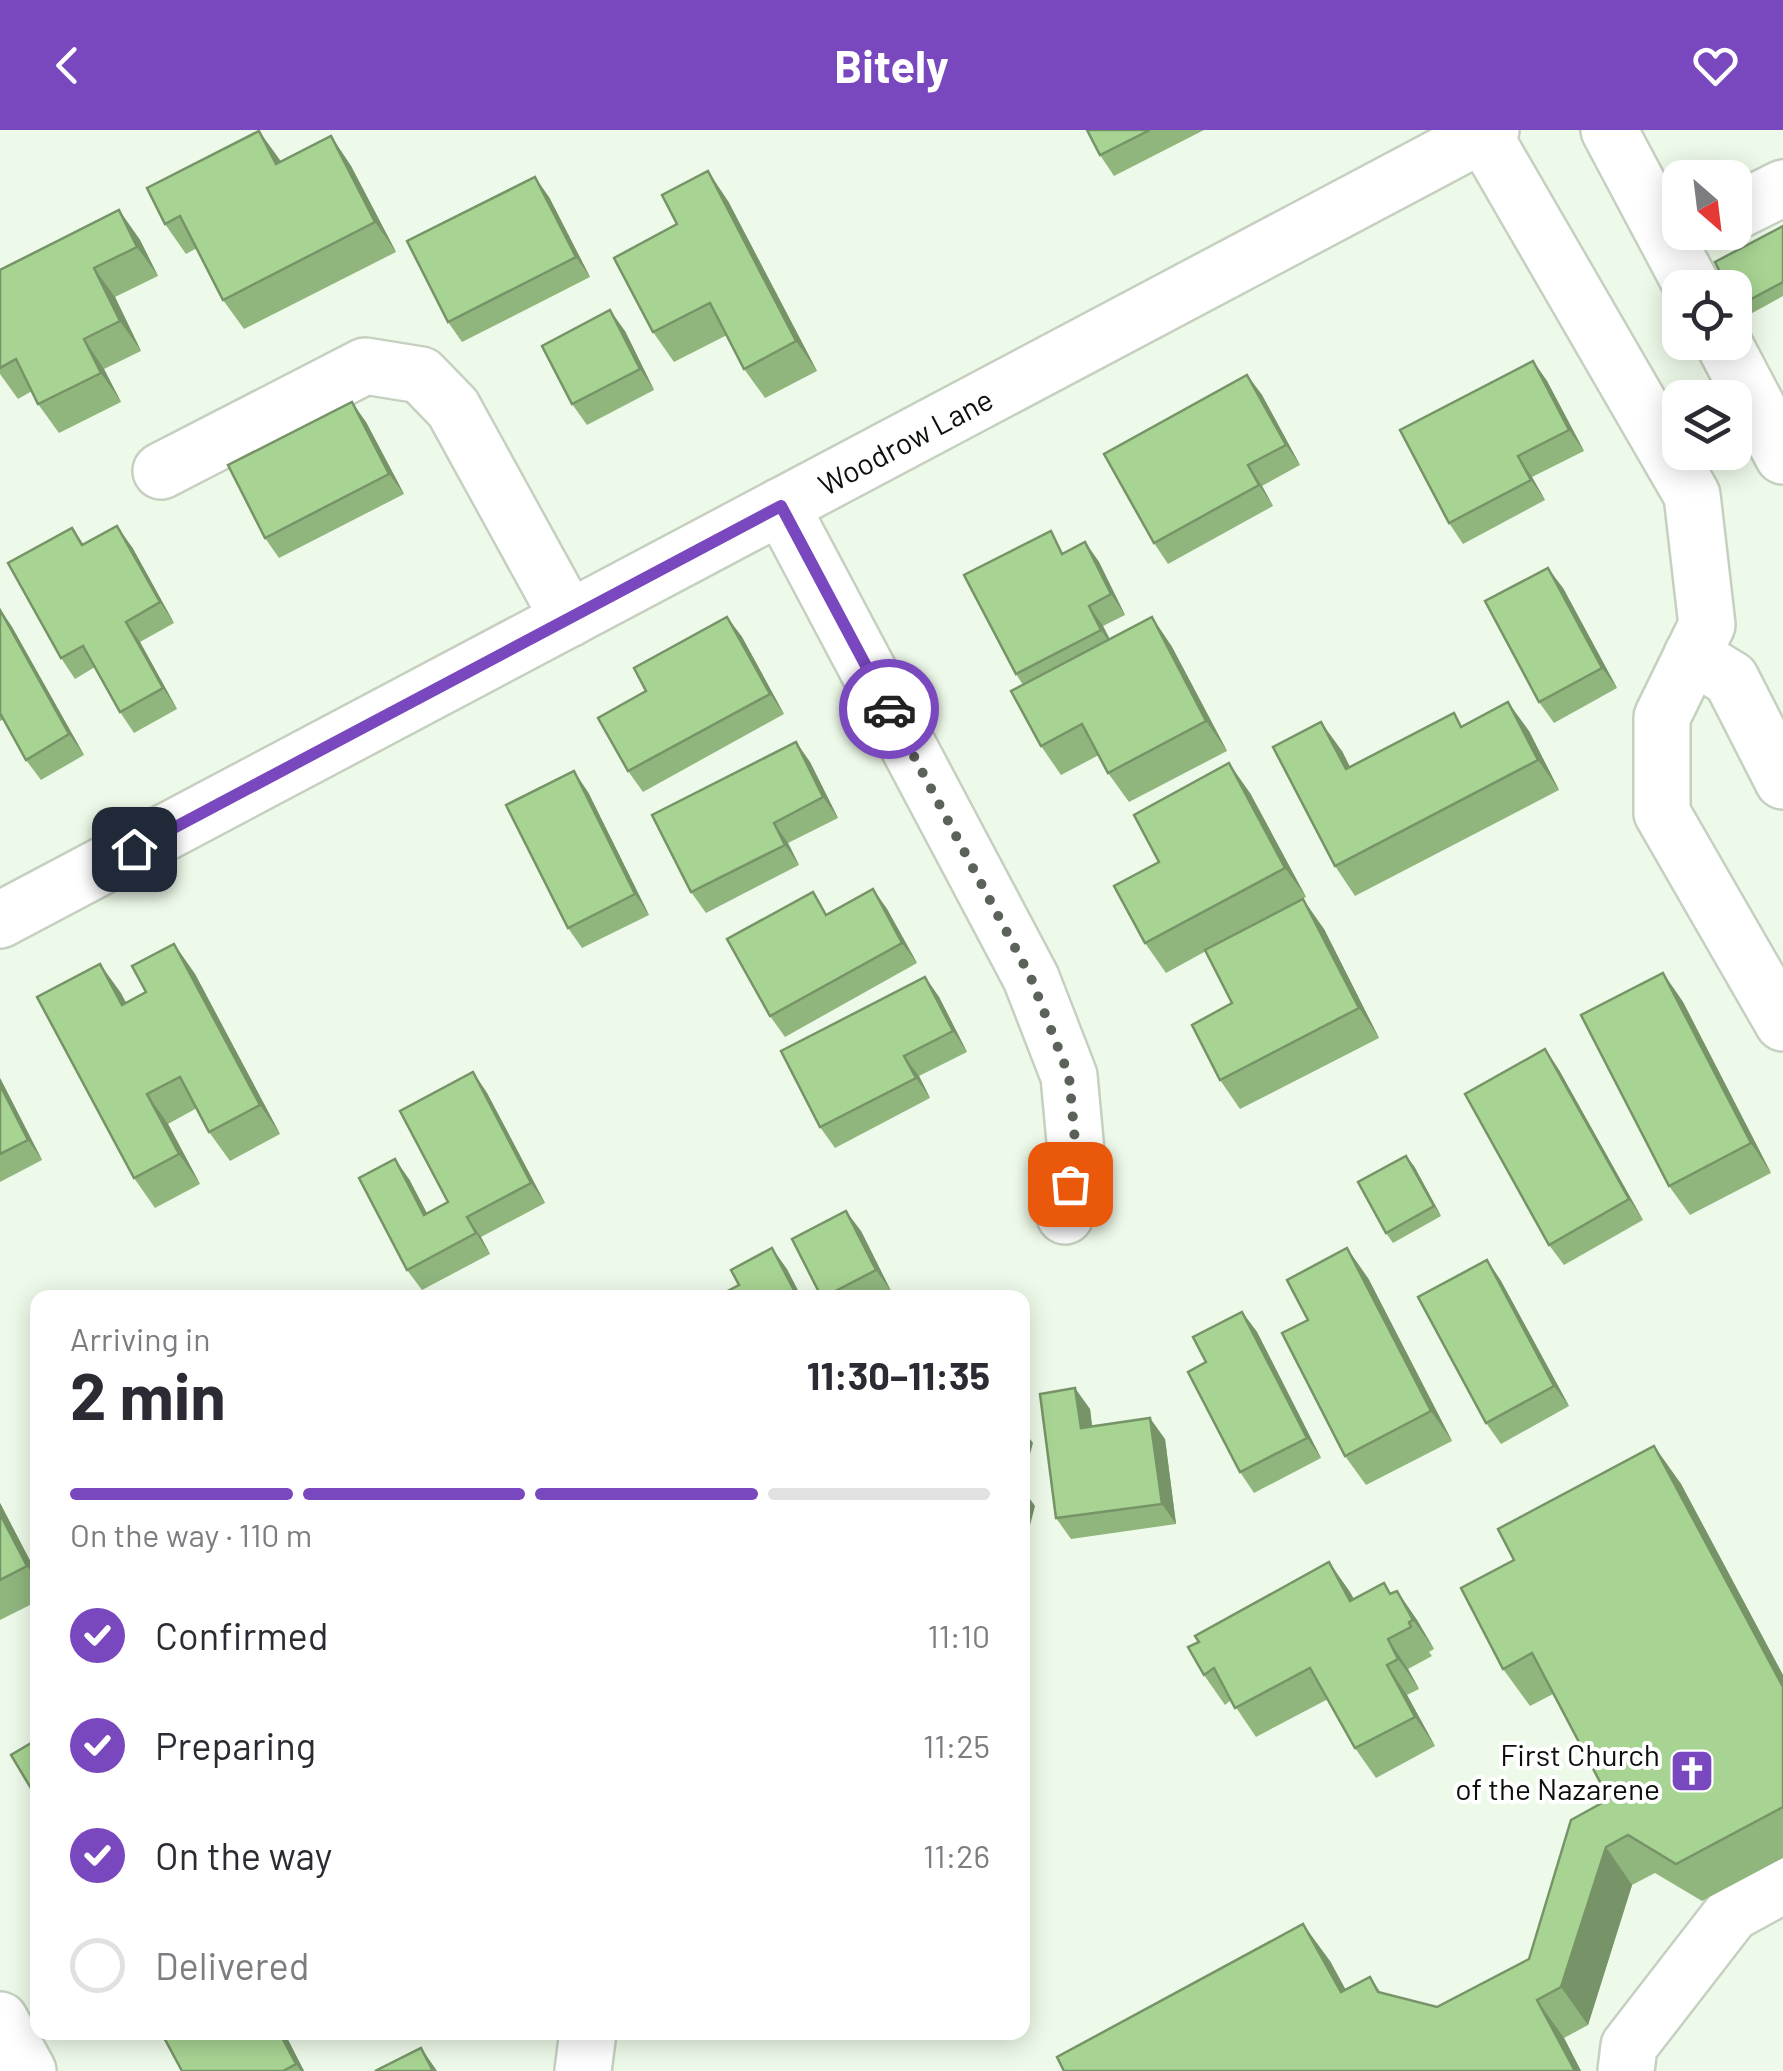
<!DOCTYPE html>
<meta charset="utf-8">
<style>
:root{--surface:#fff;--page:#f7f7f7;--text:#2b2b33;--muted:#7c7c81;--line:#e1e1e2;--accent:#7947be}
body{margin:0;font-family:Barlow,sans-serif;background:var(--page);color:var(--text);height:100vh;display:flex;flex-direction:column;font-size:38px;white-space:nowrap}
*{box-sizing:border-box;margin:0}
p{font-size:32px;color:var(--muted)}
.icon{flex:none;width:55px;height:55px;fill:none;stroke:currentColor;stroke-width:2;stroke-linecap:round;stroke-linejoin:round}
.map{position:relative;flex:1;overflow:hidden}
.panel{position:absolute;left:30px;top:1160px;width:1000px;height:750px;display:flex;flex-direction:column;background:var(--surface);border-radius:20px;box-shadow:0 5px 25px #0003}
.panel>*{flex:none}
.needle{width:65px;rotate:152deg}
.tools{position:absolute;left:1662px;top:30px;display:grid;gap:20px}
.tools a{display:grid;place-items:center;width:90px;height:90px;border-radius:20px;background:var(--surface);box-shadow:0 5px 25px #0003;font-size:50px}
.pin{position:absolute;display:grid;place-items:center;width:85px;height:85px;color:#fff;margin:-42px;border-radius:20px;box-shadow:0 5px 15px #0006}
.courier{position:absolute;display:grid;place-items:center;width:100px;height:100px;margin:-50px;border:8px solid #7947be;border-radius:50%;background:#fff;color:#222;box-shadow:0 2px 12px #0007}
.summary em{font-style:normal;font-weight:700}
.summary div{display:flex;flex-direction:column-reverse}
.summary{display:flex;align-items:center;justify-content:space-between;height:170px;padding:0 40px}
h1{font-size:65px;font-weight:700;line-height:75px}
.bar{display:grid;grid-template-columns:repeat(4,1fr);gap:15px 10px;align-content:center;height:120px;padding:0 40px}
.bar i{height:12px;border-radius:8px;background:var(--line)}
.bar .current{background:var(--accent)}
.bar p{grid-column:span 4}
ol{padding:0 40px;list-style:none}
li{display:flex;align-items:center;gap:30px;height:110px}
li p{margin-inline-start:auto}
li .icon{padding:10px;border-radius:50%;background:var(--accent);color:#fff;stroke-width:4}
li:last-child{color:var(--muted)}
li i{width:55px;height:55px;border:5px solid var(--line);border-radius:50%}
header{display:flex;justify-content:space-between;align-items:center;height:130px;padding:0 40px;background:var(--accent);color:#fff;font-size:45px;font-weight:700}
.map>svg:first-child{display:block}
.lines{fill:none;stroke-linecap:round;stroke-linejoin:round}
.minor-casing{stroke:#c5d0c0;stroke-width:60}
.minor{stroke:#fff;stroke-width:55}
.wall{fill:#90b67e}
.shaded-wall{fill:#769467}
.building{fill:#a8d493;stroke:#769467;stroke-width:2.5}
.done{stroke:#5b6259;stroke-width:10;stroke-dasharray:0 18}
.route{stroke:#7947be;stroke-width:12}
.labels{text-anchor:middle;dominant-baseline:central;stroke-width:8;stroke-linejoin:round;paint-order:stroke}
.street-label{font-size:30px;fill:#0c100b;stroke:#fff}
.poi-label{font-size:30px;fill:#0c100b;stroke:#fff;text-anchor:end}
</style>
<header><svg class="icon" aria-label="back" viewBox="0 0 24 24"><path d="M15 5l-7 7 7 7"/></svg>Bitely<svg class="icon" aria-label="heart" viewBox="0 0 24 24"><path d="M12 20l-8-8c-3-5 5-10 8-4 3-6 11-1 8 4z"/></svg></header>
<div class="map">
<svg width="1783" height="1941" viewBox="0 0 1783 1941">
<rect width="100%" height="100%" fill="#eefae9"/>
<g class="lines">
<defs>
<g id="minor">
<path d="M 1609,0 L 1693,158"/>
<path d="M 1483,4 L 1692,365 L 1707,495 L 1662,587 L 1662,683 L 1783,893"/>
<path d="M 1735,82 L 1783,58"/>
<path d="M 1723,212 L 1783,326"/>
<path d="M 161,341 L 365,236 L 421,245 L 453,278 L 569,489"/>
<path d="M 781,376 L 1031,848 L 1069,946 L 1076,1022 L 1065,1086"/>
<path d="M 1692,525 L 1731,549 L 1783,651"/>
<path d="M 0,790 L 1491,0"/>
<path d="M 0,1890 L 28,1941"/>
<path d="M 583,1941 L 588,1902"/>
<path d="M 1626,1941 L 1629,1916 L 1732,1783 L 1783,1755"/>
</g>
</defs>
<use href="#minor" class="minor-casing"/>
<use href="#minor" class="minor"/>
</g>
<g class="wall">
<path d="M 1087,0 L 1204,0 L 1114,46 L 1100,25 Z"/>
<path d="M 331,6 L 351,36 L 396,122 L 244,199 L 223,170 L 197,118 L 186,124 L 165,94 Z"/>
<path d="M 549,67 L 590,147 L 462,212 L 448,192 Z"/>
<path d="M 728,71 L 817,241 L 765,268 L 744,239 L 727,205 L 674,232 L 653,202 Z"/>
<path d="M 119,80 L 140,110 L 158,146 L 115,167 L 141,221 L 104,239 L 121,272 L 59,303 L 38,274 L 32,261 L 18,269 L 0,244 L 0,140 Z"/>
<path d="M 1783,96 L 1783,166 L 1745,187 L 1738,176 Z"/>
<path d="M 625,201 L 654,260 L 587,295 L 572,274 Z"/>
<path d="M 1533,231 L 1547,251 L 1584,321 L 1532,347 L 1545,370 L 1463,414 L 1449,393 Z"/>
<path d="M 1247,245 L 1262,265 L 1300,335 L 1262,356 L 1273,376 L 1168,434 L 1154,413 Z"/>
<path d="M 366,292 L 404,364 L 279,428 L 265,408 Z"/>
<path d="M 72,398 L 83,414 L 132,417 L 174,493 L 140,512 L 177,579 L 134,603 L 120,582 L 95,537 L 75,549 L 61,528 Z"/>
<path d="M 1085,412 L 1099,432 L 1125,485 L 1103,496 L 1110,509 L 1152,487 L 1172,517 L 1227,621 L 1129,672 L 1108,643 L 1099,625 L 1061,645 L 1041,616 L 1023,555 L 1016,544 L 1066,422 Z"/>
<path d="M 1563,458 L 1617,558 L 1554,593 L 1539,572 Z"/>
<path d="M 0,479 L 12,497 L 84,625 L 41,650 L 26,630 L 4,589 L 0,591 Z"/>
<path d="M 727,487 L 742,507 L 784,584 L 643,662 L 628,641 L 646,561 Z"/>
<path d="M 1463,596 L 1529,601 L 1559,660 L 1355,766 L 1335,736 L 1342,621 L 1350,637 Z"/>
<path d="M 796,612 L 810,632 L 838,688 L 788,713 L 799,735 L 706,783 L 691,762 Z"/>
<path d="M 588,662 L 649,785 L 582,818 L 568,798 Z"/>
<path d="M 1250,663 L 1306,767 L 1276,783 L 1324,799 L 1379,908 L 1240,979 L 1220,950 L 1232,873 L 1206,821 L 1166,843 L 1145,813 L 1159,732 Z"/>
<path d="M 873,759 L 887,779 L 917,833 L 785,907 L 770,886 L 828,784 Z"/>
<path d="M 174,814 L 195,844 L 280,1004 L 230,1031 L 209,1002 L 197,978 L 168,994 L 200,1054 L 155,1078 L 134,1048 L 100,834 L 126,872 L 146,862 Z"/>
<path d="M 1663,843 L 1683,872 L 1771,1043 L 1690,1085 L 1669,1056 Z"/>
<path d="M 925,847 L 939,867 L 967,922 L 919,946 L 930,968 L 835,1018 L 820,997 Z"/>
<path d="M 1545,919 L 1559,940 L 1643,1090 L 1564,1135 L 1549,1115 Z"/>
<path d="M 473,942 L 487,963 L 545,1073 L 481,1107 L 490,1124 L 422,1160 L 407,1140 L 409,1049 L 427,1083 L 448,1072 Z"/>
<path d="M 0,948 L 42,1030 L 0,1052 Z"/>
<path d="M 1414,1036 L 1441,1086 L 1393,1113 L 1386,1103 Z"/>
<path d="M 861,1101 L 891,1161 L 877,1168 L 822,1168 Z"/>
<path d="M 1487,1130 L 1501,1151 L 1569,1276 L 1501,1314 L 1486,1293 Z"/>
<path d="M 1368,1148 L 1452,1311 L 1366,1355 L 1345,1326 L 1308,1190 Z"/>
<path d="M 1242,1182 L 1257,1202 L 1321,1328 L 1254,1363 L 1240,1342 L 1206,1232 Z"/>
<path d="M 1090,1279 L 1092,1296 L 1165,1309 L 1176,1394 L 1071,1409 L 1056,1388 Z"/>
<path d="M 1654,1316 L 1681,1354 L 1783,1545 L 1783,1728 L 1702,1771 L 1655,1743 L 1632,1755 L 1588,1895 L 1564,1908 L 1581,1941 L 1064,1941 L 1330,1831 L 1345,1860 L 1370,1847 L 1381,1863 L 1437,1877 L 1529,1829 L 1609,1669 L 1553,1564 L 1530,1576 L 1503,1539 L 1514,1430 Z"/>
<path d="M 0,1373 L 38,1446 L 38,1471 L 0,1490 Z"/>
<path d="M 1329,1432 L 1354,1469 L 1392,1463 L 1397,1461 L 1417,1490 L 1434,1519 L 1429,1522 L 1432,1526 L 1408,1539 L 1419,1559 L 1407,1565 L 1435,1616 L 1376,1648 L 1355,1618 L 1328,1569 L 1256,1607 L 1231,1570 L 1225,1575 L 1204,1545 Z"/>
<path d="M 284,1902 L 304,1941 L 182,1941 Z"/>
</g>
<g class="shaded-wall">
<path d="M 259,1 L 280,30 L 297,63 L 276,34 Z"/>
<path d="M 331,6 L 351,36 L 396,122 L 375,92 Z"/>
<path d="M 708,41 L 728,71 L 817,241 L 796,211 Z"/>
<path d="M 535,47 L 549,67 L 590,147 L 576,127 Z"/>
<path d="M 119,80 L 140,110 L 158,146 L 137,117 Z"/>
<path d="M 94,138 L 115,167 L 141,221 L 120,191 Z"/>
<path d="M 610,180 L 625,201 L 654,260 L 640,239 Z"/>
<path d="M 84,209 L 104,239 L 121,272 L 101,243 Z"/>
<path d="M 1533,231 L 1547,251 L 1584,321 L 1569,300 Z"/>
<path d="M 1247,245 L 1262,265 L 1300,335 L 1286,315 Z"/>
<path d="M 352,272 L 366,292 L 404,364 L 389,344 Z"/>
<path d="M 1518,326 L 1532,347 L 1545,370 L 1531,350 Z"/>
<path d="M 1248,335 L 1262,356 L 1273,376 L 1259,355 Z"/>
<path d="M 117,396 L 132,417 L 174,493 L 160,472 Z"/>
<path d="M 1085,412 L 1099,432 L 1125,485 L 1111,464 Z"/>
<path d="M 1548,438 L 1563,458 L 1617,558 L 1602,538 Z"/>
<path d="M 1089,476 L 1103,496 L 1115,520 L 1101,500 Z"/>
<path d="M 0,479 L 12,497 L 84,625 L 69,604 Z"/>
<path d="M 727,487 L 742,507 L 784,584 L 770,564 Z"/>
<path d="M 1152,487 L 1172,517 L 1227,621 L 1206,591 Z"/>
<path d="M 126,492 L 140,512 L 177,579 L 163,558 Z"/>
<path d="M 1508,572 L 1529,601 L 1559,660 L 1538,630 Z"/>
<path d="M 1321,592 L 1342,621 L 1366,669 L 1346,639 Z"/>
<path d="M 796,612 L 810,632 L 838,688 L 823,667 Z"/>
<path d="M 1229,633 L 1250,663 L 1306,767 L 1285,738 Z"/>
<path d="M 574,641 L 588,662 L 649,785 L 635,764 Z"/>
<path d="M 774,693 L 788,713 L 799,735 L 785,715 Z"/>
<path d="M 873,759 L 887,779 L 917,833 L 902,813 Z"/>
<path d="M 1303,769 L 1324,799 L 1379,908 L 1359,878 Z"/>
<path d="M 174,814 L 195,844 L 280,1004 L 260,975 Z"/>
<path d="M 100,834 L 121,863 L 142,904 L 122,875 Z"/>
<path d="M 1663,843 L 1683,872 L 1771,1043 L 1751,1013 Z"/>
<path d="M 925,847 L 939,867 L 967,922 L 953,901 Z"/>
<path d="M 1545,919 L 1559,940 L 1643,1090 L 1629,1069 Z"/>
<path d="M 904,926 L 919,946 L 930,968 L 916,948 Z"/>
<path d="M 473,942 L 487,963 L 545,1073 L 531,1053 Z"/>
<path d="M 0,948 L 42,1030 L 28,1010 L 0,955 Z"/>
<path d="M 147,964 L 168,994 L 200,1054 L 179,1024 Z"/>
<path d="M 1406,1026 L 1414,1036 L 1441,1086 L 1434,1076 Z"/>
<path d="M 395,1029 L 409,1049 L 438,1105 L 424,1085 Z"/>
<path d="M 846,1081 L 861,1101 L 891,1161 L 876,1140 Z"/>
<path d="M 467,1087 L 481,1107 L 490,1124 L 476,1103 Z"/>
<path d="M 772,1118 L 787,1139 L 802,1168 L 798,1168 Z"/>
<path d="M 1347,1118 L 1368,1148 L 1452,1311 L 1431,1281 Z"/>
<path d="M 1487,1130 L 1501,1151 L 1569,1276 L 1554,1256 Z"/>
<path d="M 1242,1182 L 1257,1202 L 1321,1328 L 1307,1308 Z"/>
<path d="M 1075,1258 L 1090,1279 L 1095,1319 L 1081,1298 Z"/>
<path d="M 1150,1288 L 1165,1309 L 1176,1394 L 1162,1374 Z"/>
<path d="M 1022,1298 L 1033,1313 L 1022,1354 Z"/>
<path d="M 1654,1316 L 1681,1354 L 1783,1545 L 1783,1557 Z"/>
<path d="M 1022,1358 L 1035,1376 L 1022,1426 Z"/>
<path d="M 0,1373 L 38,1446 L 38,1451 L 27,1436 L 0,1384 Z"/>
<path d="M 1329,1432 L 1350,1462 L 1371,1500 L 1350,1471 Z"/>
<path d="M 1397,1461 L 1417,1490 L 1434,1519 L 1413,1490 Z"/>
<path d="M 1388,1509 L 1408,1539 L 1419,1559 L 1398,1529 Z"/>
<path d="M 1387,1535 L 1407,1565 L 1435,1616 L 1415,1587 Z"/>
<path d="M 1606,1717 L 1632,1755 L 1588,1895 L 1561,1857 Z"/>
<path d="M 1303,1794 L 1330,1831 L 1368,1900 L 1341,1862 Z"/>
<path d="M 1537,1870 L 1564,1908 L 1581,1941 L 1575,1941 Z"/>
<path d="M 279,1902 L 284,1902 L 304,1941 L 301,1941 L 296,1934 Z"/>
<path d="M 421,1918 L 435,1938 L 437,1941 L 433,1941 Z"/>
</g>
<g class="building">
<path d="M 1087,0 L 1150,0 L 1100,25 Z"/>
<path d="M 259,1 L 276,34 L 331,6 L 375,92 L 223,170 L 180,86 L 165,94 L 147,58 Z"/>
<path d="M 708,41 L 796,211 L 744,239 L 710,173 L 653,202 L 614,128 L 677,94 L 662,65 Z"/>
<path d="M 535,47 L 576,127 L 448,192 L 407,111 Z"/>
<path d="M 119,80 L 137,117 L 94,138 L 120,191 L 84,209 L 101,243 L 38,274 L 16,229 L 0,238 L 0,140 Z"/>
<path d="M 1783,96 L 1783,152 L 1738,176 L 1735,171 L 1735,158 L 1728,158 L 1715,132 Z"/>
<path d="M 610,180 L 640,239 L 572,274 L 542,216 Z"/>
<path d="M 1533,231 L 1569,300 L 1518,326 L 1531,350 L 1449,393 L 1400,300 Z"/>
<path d="M 1247,245 L 1286,315 L 1248,335 L 1259,355 L 1154,413 L 1104,324 Z"/>
<path d="M 352,272 L 389,344 L 265,408 L 228,335 Z"/>
<path d="M 117,396 L 160,472 L 126,492 L 163,558 L 120,582 L 83,516 L 61,528 L 8,433 L 72,398 L 82,415 Z"/>
<path d="M 1051,401 L 1062,424 L 1085,412 L 1111,464 L 1089,476 L 1101,500 L 1016,544 L 964,445 Z"/>
<path d="M 1548,438 L 1602,538 L 1539,572 L 1485,471 Z"/>
<path d="M 0,480 L 69,604 L 26,630 L 0,583 Z"/>
<path d="M 727,487 L 770,564 L 628,641 L 598,588 L 646,561 L 634,538 Z"/>
<path d="M 1152,487 L 1206,591 L 1108,643 L 1082,594 L 1041,616 L 1011,561 Z"/>
<path d="M 1508,572 L 1538,630 L 1335,736 L 1273,617 L 1321,592 L 1346,639 L 1454,583 L 1461,597 Z"/>
<path d="M 796,612 L 823,667 L 774,693 L 785,715 L 691,762 L 652,685 Z"/>
<path d="M 1229,633 L 1285,738 L 1145,813 L 1114,756 L 1159,732 L 1134,685 Z"/>
<path d="M 574,641 L 635,764 L 568,798 L 506,675 Z"/>
<path d="M 873,759 L 902,813 L 770,886 L 727,809 L 813,762 L 826,785 Z"/>
<path d="M 1303,769 L 1359,878 L 1220,950 L 1192,895 L 1232,873 L 1205,820 Z"/>
<path d="M 174,814 L 260,975 L 209,1002 L 180,947 L 147,964 L 179,1024 L 134,1048 L 37,867 L 100,834 L 122,875 L 146,862 L 132,836 Z"/>
<path d="M 1663,843 L 1751,1013 L 1669,1056 L 1581,885 Z"/>
<path d="M 925,847 L 953,901 L 904,926 L 916,948 L 820,997 L 781,921 Z"/>
<path d="M 1545,919 L 1629,1069 L 1549,1115 L 1465,964 Z"/>
<path d="M 473,942 L 531,1053 L 467,1087 L 476,1103 L 407,1140 L 359,1048 L 395,1029 L 424,1085 L 448,1072 L 400,981 Z"/>
<path d="M 0,955 L 28,1010 L 0,1024 Z"/>
<path d="M 1406,1026 L 1434,1076 L 1386,1103 L 1358,1052 Z"/>
<path d="M 846,1081 L 876,1140 L 822,1168 L 792,1109 Z"/>
<path d="M 772,1118 L 798,1168 L 714,1168 L 739,1155 L 731,1140 Z"/>
<path d="M 1347,1118 L 1431,1281 L 1345,1326 L 1282,1203 L 1308,1190 L 1287,1150 Z"/>
<path d="M 1487,1130 L 1554,1256 L 1486,1293 L 1418,1167 Z"/>
<path d="M 1242,1182 L 1307,1308 L 1240,1342 L 1188,1242 L 1206,1232 L 1193,1207 Z"/>
<path d="M 1075,1258 L 1081,1298 L 1150,1288 L 1162,1374 L 1056,1388 L 1040,1264 Z"/>
<path d="M 1654,1316 L 1783,1557 L 1783,1677 L 1676,1734 L 1628,1705 L 1606,1717 L 1561,1857 L 1537,1870 L 1575,1941 L 1064,1941 L 1057,1927 L 1303,1794 L 1341,1862 L 1370,1847 L 1378,1862 L 1437,1877 L 1529,1829 L 1571,1690 L 1609,1669 L 1532,1523 L 1503,1539 L 1461,1458 L 1514,1430 L 1498,1399 Z"/>
<path d="M 0,1384 L 27,1436 L 0,1450 Z"/>
<path d="M 1329,1432 L 1350,1471 L 1384,1453 L 1390,1464 L 1397,1461 L 1413,1490 L 1409,1492 L 1411,1497 L 1388,1509 L 1398,1529 L 1387,1535 L 1415,1587 L 1355,1618 L 1310,1538 L 1235,1578 L 1214,1538 L 1204,1545 L 1188,1517 L 1199,1512 L 1195,1506 Z"/>
<path d="M 38,1609 L 38,1670 L 11,1625 Z"/>
<path d="M 161,1902 L 279,1902 L 296,1934 L 283,1941 L 182,1941 Z"/>
<path d="M 421,1918 L 433,1941 L 375,1941 Z"/>
</g>
<g class="lines">
<path class="done" d="M 889,579 L 1031,848 L 1069,946 L 1076,1022 L 1070,1054"/>
<path class="route" d="M 134,719 L 781,376 L 889,579"/>
</g>
<defs>
<symbol id="church-square" viewBox="-11 -11 22 22"><rect x="-9" y="-9" width="18" height="18" rx="4" fill="#7947be" stroke="#fff"/><path d="M-1.2-6h2.4v3.5h3.3v2.4h-3.3V6h-2.4V-.1h-3.3v-2.4h3.3Z" fill="#fff"/></symbol>
</defs>
<g fill-rule="evenodd">
<use href="#church-square" x="1667" y="1616" width="50" height="50"/>
</g>
<g class="labels">
<g class="street-label">
<text transform="translate(905 311) rotate(-28)">Woodrow Lane</text>
</g>
<g class="poi-label">
<text x="1660" y="1624">First Church<tspan x="1660" dy="34">of the Nazarene</tspan></text>
</g>
</g>
</svg>
<div class="tools">
<a><svg class="needle" viewBox="-14 -14 28 28"><path d="M0-13l5 13h-10z" fill="#e53935"/><path d="M0 13l5-13h-10z" fill="#7c7c81"/></svg></a>
<a><svg class="icon" aria-label="locate" viewBox="0 0 24 24"><circle cx="12" cy="12" r="6"/><path d="M12 2v4M12 18v4M2 12h4M18 12h4"/></svg></a>
<a><svg class="icon" aria-label="layers" viewBox="0 0 24 24"><path d="M12 4l9 5-9 5-9-5zM3 14l9 5 9-5"/></svg></a>
</div>
<div class="pin" style="left:1070px;top:1054px;background:#ea580c"><svg class="icon" aria-label="bag" viewBox="0 0 24 24"><path d="M5 8h14l-1 12H6zM9 8a3 3 0 0 1 6 0"/></svg></div>
<div class="pin" style="left:134px;top:719px;background:#1f2937"><svg class="icon" aria-label="home" viewBox="0 0 24 24"><path d="M3 11l9-7 9 7M6 9v11h12V9"/></svg></div>
<div class="courier" style="left:889px;top:579px"><svg class="icon" aria-label="car" viewBox="0 0 24 24"><path d="M5 17H2v-5l4-1 3-4h7l3 4 3 1v5h-3M9 17h6M6 11h13"/><circle cx="7" cy="17" r="2"/><circle cx="17" cy="17" r="2"/></svg></div>
<section class="panel">
<div class="summary"><div><h1>2 min</h1><p>Arriving in</p></div><em>11:30–11:35</em></div>
<div class="bar"><i class="current"></i><i class="current"></i><i class="current"></i><i></i><p>On the way · 110 m</p></div>
<ol>
<li><svg class="icon" aria-label="check" viewBox="0 0 24 24"><path d="M5 12l5 5 9-10"/></svg>Confirmed<p>11:10</p></li>
<li><svg class="icon" aria-label="check" viewBox="0 0 24 24"><path d="M5 12l5 5 9-10"/></svg>Preparing<p>11:25</p></li>
<li><svg class="icon" aria-label="check" viewBox="0 0 24 24"><path d="M5 12l5 5 9-10"/></svg>On the way<p>11:26</p></li>
<li><i></i>Delivered</li>
</ol>
</section>
</div>
